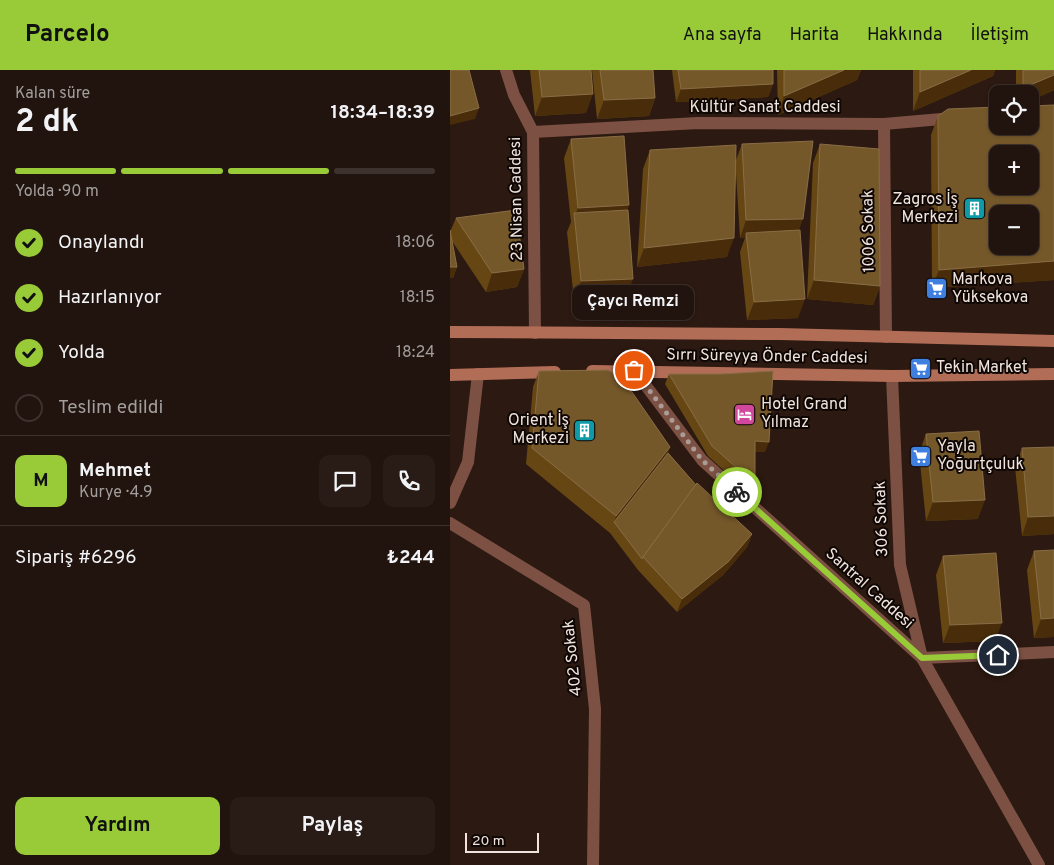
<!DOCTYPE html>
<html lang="tr">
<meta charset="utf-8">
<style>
:root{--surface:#21130d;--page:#291c16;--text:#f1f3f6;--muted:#a29e9d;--line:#3e322e;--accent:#98cb37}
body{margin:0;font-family:Overpass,sans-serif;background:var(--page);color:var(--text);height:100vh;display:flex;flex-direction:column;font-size:19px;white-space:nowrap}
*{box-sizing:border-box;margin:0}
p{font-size:16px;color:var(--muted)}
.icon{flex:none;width:28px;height:28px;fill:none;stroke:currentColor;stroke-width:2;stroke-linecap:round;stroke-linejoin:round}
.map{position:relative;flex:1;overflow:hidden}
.panel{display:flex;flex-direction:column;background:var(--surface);width:450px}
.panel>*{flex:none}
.fabs{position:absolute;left:539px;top:15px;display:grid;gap:10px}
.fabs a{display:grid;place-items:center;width:50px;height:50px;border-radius:10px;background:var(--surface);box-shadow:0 1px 4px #0004,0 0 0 1px var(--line);font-size:25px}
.scale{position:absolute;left:15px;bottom:12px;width:74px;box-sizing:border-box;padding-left:5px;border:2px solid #f1e3de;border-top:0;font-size:14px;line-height:18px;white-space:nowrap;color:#f1e3de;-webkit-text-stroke:4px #0e0704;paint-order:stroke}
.pin{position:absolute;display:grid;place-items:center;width:42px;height:42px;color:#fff;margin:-21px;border:2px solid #fff;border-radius:50%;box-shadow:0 1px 5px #0007}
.courier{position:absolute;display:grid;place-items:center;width:50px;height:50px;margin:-25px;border:4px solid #98cb37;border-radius:50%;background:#fff;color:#222;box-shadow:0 1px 6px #0007}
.bubble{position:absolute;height:35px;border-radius:10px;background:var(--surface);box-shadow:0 1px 4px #0004,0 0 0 1px var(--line);font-size:16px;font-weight:700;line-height:35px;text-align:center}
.summary em{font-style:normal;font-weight:700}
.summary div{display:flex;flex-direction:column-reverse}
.summary{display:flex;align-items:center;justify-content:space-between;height:85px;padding:0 15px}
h1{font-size:32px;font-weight:700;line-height:38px}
.bar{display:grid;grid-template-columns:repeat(4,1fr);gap:8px 5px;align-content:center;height:60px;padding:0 15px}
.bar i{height:6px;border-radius:4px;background:var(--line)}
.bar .active{background:var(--accent)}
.bar p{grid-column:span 4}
.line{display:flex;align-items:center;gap:12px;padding:0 15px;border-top:1px solid var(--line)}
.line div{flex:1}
.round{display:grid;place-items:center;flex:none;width:52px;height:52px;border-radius:10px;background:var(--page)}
ol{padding:0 15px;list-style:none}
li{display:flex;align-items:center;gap:15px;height:55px}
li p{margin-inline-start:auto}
li .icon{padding:5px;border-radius:50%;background:var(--accent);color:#111;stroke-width:4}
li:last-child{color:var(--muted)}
li i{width:28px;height:28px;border:2px solid var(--line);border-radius:50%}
.primary-button{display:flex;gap:10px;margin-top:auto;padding:10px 15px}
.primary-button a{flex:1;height:58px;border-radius:10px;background:var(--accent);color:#111;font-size:20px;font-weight:700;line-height:58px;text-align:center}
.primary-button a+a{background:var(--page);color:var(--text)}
header{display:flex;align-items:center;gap:30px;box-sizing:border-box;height:70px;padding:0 25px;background:var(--accent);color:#111}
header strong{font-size:24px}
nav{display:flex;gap:28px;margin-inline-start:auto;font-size:18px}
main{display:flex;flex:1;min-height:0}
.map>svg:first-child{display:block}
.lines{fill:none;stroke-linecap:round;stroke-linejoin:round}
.pedestrian{stroke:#7c5143;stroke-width:12}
.minor{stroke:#7c5143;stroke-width:12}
.tertiary{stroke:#7c5143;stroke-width:12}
.secondary{stroke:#b26d57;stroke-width:12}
.wall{fill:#664714}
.shaded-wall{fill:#492d0a}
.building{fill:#75582a;stroke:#896d46;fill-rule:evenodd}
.done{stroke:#ac9c96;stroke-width:5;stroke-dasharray:0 9}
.route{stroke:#98cb37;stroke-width:6}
.labels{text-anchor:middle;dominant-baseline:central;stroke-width:4;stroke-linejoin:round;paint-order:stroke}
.street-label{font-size:16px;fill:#f1e3de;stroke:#0e0704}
.poi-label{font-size:16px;fill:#f1e3de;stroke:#0e0704;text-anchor:start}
</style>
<header>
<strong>Parcelo</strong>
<nav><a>Ana sayfa</a><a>Harita</a><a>Hakkında</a><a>İletişim</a></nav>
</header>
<main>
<section class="panel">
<div class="summary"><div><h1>2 dk</h1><p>Kalan süre</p></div><em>18:34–18:39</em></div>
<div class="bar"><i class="active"></i><i class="active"></i><i class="active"></i><i></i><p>Yolda · 90 m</p></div>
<ol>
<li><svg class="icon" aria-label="check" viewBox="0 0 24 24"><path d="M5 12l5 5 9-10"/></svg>Onaylandı<p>18:06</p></li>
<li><svg class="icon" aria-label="check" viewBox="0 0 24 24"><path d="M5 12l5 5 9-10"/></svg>Hazırlanıyor<p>18:15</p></li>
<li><svg class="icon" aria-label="check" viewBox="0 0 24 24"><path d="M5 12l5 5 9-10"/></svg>Yolda<p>18:24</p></li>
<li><i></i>Teslim edildi</li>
</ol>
<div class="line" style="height:90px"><b class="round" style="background:var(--accent);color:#111">M</b><div><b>Mehmet</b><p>Kurye · 4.9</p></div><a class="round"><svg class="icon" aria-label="chat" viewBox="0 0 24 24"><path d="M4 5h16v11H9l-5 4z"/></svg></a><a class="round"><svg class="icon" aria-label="phone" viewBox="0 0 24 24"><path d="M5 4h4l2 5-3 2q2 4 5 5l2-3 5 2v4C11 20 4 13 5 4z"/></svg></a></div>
<div class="line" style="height:65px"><div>Sipariş #6296</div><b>₺244</b></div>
<div class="primary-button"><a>Yardım</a><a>Paylaş</a></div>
</section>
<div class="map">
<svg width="604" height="795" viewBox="0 0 604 795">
<rect width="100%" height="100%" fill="#2c1911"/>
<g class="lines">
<path class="pedestrian" d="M 434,54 L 436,267"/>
<g class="minor">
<path d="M 442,306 L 450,495 L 472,588 L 604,582"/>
<path d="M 0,433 L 18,392 L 28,304"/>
<path d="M 0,453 L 134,535 L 145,639 L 143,795"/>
</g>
<g class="tertiary">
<path d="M 56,0 L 64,25 L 83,62 L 85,263"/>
<path d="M 83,62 L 248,53 L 434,54 L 503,48"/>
<path d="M 184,300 L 252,390 L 472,588 L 589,795"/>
</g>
<g class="secondary">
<path d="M 0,262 L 330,264 L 604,271"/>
<path d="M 142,301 L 442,306 L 604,304"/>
<path d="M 0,305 L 105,302"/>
</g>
</g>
<g class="wall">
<path d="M 80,0 L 141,0 L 136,43 L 85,46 Z"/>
<path d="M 142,0 L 203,0 L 205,28 L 199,46 L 147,49 Z"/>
<path d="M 222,0 L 323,0 L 323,14 L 318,27 L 226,32 Z"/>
<path d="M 327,0 L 411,0 L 407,10 L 328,45 Z"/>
<path d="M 463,0 L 545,0 L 543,6 L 463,41 Z"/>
<path d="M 566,0 L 604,0 L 604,20 L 580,31 L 580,24 L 566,24 Z"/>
<path d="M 604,35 L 604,210 L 482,218 L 481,65 L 488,46 Z"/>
<path d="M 121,69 L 178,140 L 176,227 L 124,230 L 117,162 L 121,152 L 114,88 Z"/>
<path d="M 292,74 L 349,160 L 348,248 L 297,250 L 290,182 L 295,168 L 290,168 L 286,103 L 277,187 L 187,197 L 193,99 L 200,80 L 286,90 Z"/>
<path d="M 370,74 L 430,216 L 423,235 L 357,229 L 363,93 Z"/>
<path d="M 6,148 L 74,199 L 67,217 L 36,222 L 2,171 L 7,197 L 3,208 L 0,162 Z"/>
<path d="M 89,301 L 220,377 L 218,383 L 246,415 L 302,464 L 297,477 L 273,505 L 227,542 L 188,500 L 160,463 L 76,394 L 83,317 Z"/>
<path d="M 219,304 L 315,382 L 305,382 L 305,414 L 301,425 L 258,386 L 215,314 Z"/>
<path d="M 476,364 L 528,449 L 476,451 L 469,383 Z"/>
<path d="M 572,378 L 604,464 L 572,466 L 565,397 Z"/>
<path d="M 584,481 L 604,567 L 584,568 L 577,500 Z"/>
<path d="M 493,486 L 545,571 L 493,573 L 486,505 Z"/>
</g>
<g class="shaded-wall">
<path d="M 394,0 L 411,0 L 407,10 L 328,45 L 334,26 Z"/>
<path d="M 521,0 L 545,0 L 543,6 L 463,41 L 470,22 Z"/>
<path d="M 604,5 L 604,20 L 580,31 L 580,24 L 571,24 L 573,18 Z"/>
<path d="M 323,14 L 318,27 L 226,32 L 231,19 Z"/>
<path d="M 143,24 L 136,43 L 85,46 L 92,27 Z"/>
<path d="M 205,28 L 199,46 L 147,49 L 154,30 Z"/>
<path d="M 29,38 L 25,49 L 0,55 L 0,46 Z"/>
<path d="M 179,135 L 173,154 L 124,147 L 128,138 Z"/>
<path d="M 353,149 L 346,168 L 296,163 L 295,168 L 290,168 L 296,150 Z"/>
<path d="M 284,168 L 277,187 L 187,197 L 194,178 Z"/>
<path d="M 604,191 L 604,210 L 482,218 L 489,200 Z"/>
<path d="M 0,197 L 7,197 L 3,208 L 0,208 Z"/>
<path d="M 74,199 L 67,217 L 36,222 L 42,203 Z"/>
<path d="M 183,209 L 176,227 L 124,230 L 131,211 Z"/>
<path d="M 364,210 L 430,216 L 423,235 L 357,229 Z"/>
<path d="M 355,229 L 348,248 L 297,250 L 304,232 Z"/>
<path d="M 305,371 L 319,372 L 315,382 L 301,382 Z"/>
<path d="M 220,377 L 214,394 L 164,452 L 166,446 Z"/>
<path d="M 535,430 L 528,449 L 476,451 L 483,432 Z"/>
<path d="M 604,446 L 604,464 L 572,466 L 578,447 Z"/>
<path d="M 302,464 L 297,477 L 273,505 L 227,542 L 232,529 Z"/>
<path d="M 604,548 L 604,567 L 584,568 L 591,549 Z"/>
<path d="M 552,553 L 545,571 L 493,573 L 500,555 Z"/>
</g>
<g class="building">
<path d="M 0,0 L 19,0 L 29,38 L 0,46 Z"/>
<path d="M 89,0 L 141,0 L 143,24 L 92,27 Z"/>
<path d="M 150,0 L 203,0 L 205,28 L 154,30 Z"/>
<path d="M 228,0 L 323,0 L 323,14 L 231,19 Z"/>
<path d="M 334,0 L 394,0 L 334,26 Z"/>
<path d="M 470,0 L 521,0 L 470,22 Z"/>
<path d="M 573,0 L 604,0 L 604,5 L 573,18 Z"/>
<path d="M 604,35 L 604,191 L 489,200 L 488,46 L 498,39 L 548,37 L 548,56 L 580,56 L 580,36 ZM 548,84 L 580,84 L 580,116 L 548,116 ZM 548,144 L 580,144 L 580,176 L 548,176 Z"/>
<path d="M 174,66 L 179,135 L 128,138 L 121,69 Z"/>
<path d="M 363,71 L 353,149 L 296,150 L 292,74 Z"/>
<path d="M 370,74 L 429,79 L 430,216 L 364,210 Z"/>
<path d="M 286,75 L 284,168 L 194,178 L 200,80 Z"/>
<path d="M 66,140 L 74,199 L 42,203 L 6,148 Z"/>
<path d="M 178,140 L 183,209 L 131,211 L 124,143 Z"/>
<path d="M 0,160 L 7,197 L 0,197 Z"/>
<path d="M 350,160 L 355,229 L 304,232 L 296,163 Z"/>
<path d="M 158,300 L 173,309 L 220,377 L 166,446 L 82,378 L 89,301 Z"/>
<path d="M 323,301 L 319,372 L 305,371 L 305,414 L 262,376 L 219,304 L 272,304 Z"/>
<path d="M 529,361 L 535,430 L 483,432 L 476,364 Z"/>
<path d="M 604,377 L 604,446 L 578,447 L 572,378 Z"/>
<path d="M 218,383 L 246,415 L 193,487 L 192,489 L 164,452 Z"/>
<path d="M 247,413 L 302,464 L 278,492 L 232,529 L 193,487 Z"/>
<path d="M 604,480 L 604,548 L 591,549 L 584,481 Z"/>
<path d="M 546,483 L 552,553 L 500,555 L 493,486 Z"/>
</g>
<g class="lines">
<path class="done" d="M 184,300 L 252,390 L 287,422"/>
<path class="route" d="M 287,422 L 472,588 L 548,585"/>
</g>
<defs>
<symbol id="building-square" viewBox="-11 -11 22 22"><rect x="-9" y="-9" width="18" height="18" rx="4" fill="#0f9aa8" stroke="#0e0704"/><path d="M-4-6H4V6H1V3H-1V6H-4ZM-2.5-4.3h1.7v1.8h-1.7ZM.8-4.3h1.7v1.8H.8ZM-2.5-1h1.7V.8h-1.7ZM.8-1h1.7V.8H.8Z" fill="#fff"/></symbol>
<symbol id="supermarket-square" viewBox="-11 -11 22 22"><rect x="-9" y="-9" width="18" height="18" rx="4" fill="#3f7fe0" stroke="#0e0704"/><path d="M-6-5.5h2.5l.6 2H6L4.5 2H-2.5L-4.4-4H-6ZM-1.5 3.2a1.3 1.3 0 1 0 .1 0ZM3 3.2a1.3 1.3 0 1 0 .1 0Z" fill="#fff"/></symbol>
<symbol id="hotel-square" viewBox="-11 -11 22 22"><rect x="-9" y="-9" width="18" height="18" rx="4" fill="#d1479c" stroke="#0e0704"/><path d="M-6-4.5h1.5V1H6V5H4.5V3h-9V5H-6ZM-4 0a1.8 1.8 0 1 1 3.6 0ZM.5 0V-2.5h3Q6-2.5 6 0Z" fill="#fff"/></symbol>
</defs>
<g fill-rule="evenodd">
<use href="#building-square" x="512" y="126" width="25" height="25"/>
<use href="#supermarket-square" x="474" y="206" width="25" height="25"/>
<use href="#supermarket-square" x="458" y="286" width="25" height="25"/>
<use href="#hotel-square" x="282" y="332" width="25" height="25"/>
<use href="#building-square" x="122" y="348" width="25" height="25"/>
<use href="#supermarket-square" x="458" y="374" width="25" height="25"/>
</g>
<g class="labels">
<g class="street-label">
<text x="315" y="38">Kültür Sanat Caddesi</text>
<text transform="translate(67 129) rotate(-91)">23 Nisan Caddesi</text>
<text transform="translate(419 161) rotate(-91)">1006 Sokak</text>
<text transform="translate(317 287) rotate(1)">Sırrı Süreyya Önder Caddesi</text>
<text transform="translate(432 449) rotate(-92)">306 Sokak</text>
<text transform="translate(419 519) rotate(42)">Santral Caddesi</text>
<text transform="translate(123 588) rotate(-96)">402 Sokak</text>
</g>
<g class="poi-label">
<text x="508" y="130" text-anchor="end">Zagros İş<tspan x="508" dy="18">Merkezi</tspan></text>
<text x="502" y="210">Markova<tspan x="502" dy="18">Yüksekova</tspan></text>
<text x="486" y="298">Tekin Market</text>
<text x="311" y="335">Hotel Grand<tspan x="311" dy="18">Yılmaz</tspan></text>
<text x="119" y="351" text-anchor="end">Orient İş<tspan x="119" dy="18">Merkezi</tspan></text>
<text x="487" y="377">Yayla<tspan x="487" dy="18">Yoğurtçuluk</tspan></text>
</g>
</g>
</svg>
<div class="fabs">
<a><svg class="icon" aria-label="locate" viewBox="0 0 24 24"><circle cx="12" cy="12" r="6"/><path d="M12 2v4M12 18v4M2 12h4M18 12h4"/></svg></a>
<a>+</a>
<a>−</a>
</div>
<div class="scale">20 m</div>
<div class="pin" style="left:184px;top:300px;background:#ea580c"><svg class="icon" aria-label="bag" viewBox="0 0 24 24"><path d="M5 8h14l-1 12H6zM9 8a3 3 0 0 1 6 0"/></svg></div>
<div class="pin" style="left:548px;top:585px;background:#1f2937"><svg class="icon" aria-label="home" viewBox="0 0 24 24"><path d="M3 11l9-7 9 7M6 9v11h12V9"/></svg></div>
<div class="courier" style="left:287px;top:422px"><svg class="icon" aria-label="bike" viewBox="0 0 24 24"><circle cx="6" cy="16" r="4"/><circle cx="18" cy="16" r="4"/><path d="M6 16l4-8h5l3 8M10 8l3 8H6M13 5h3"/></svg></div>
<div class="bubble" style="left:122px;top:215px;width:122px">Çaycı Remzi</div>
</div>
</main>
